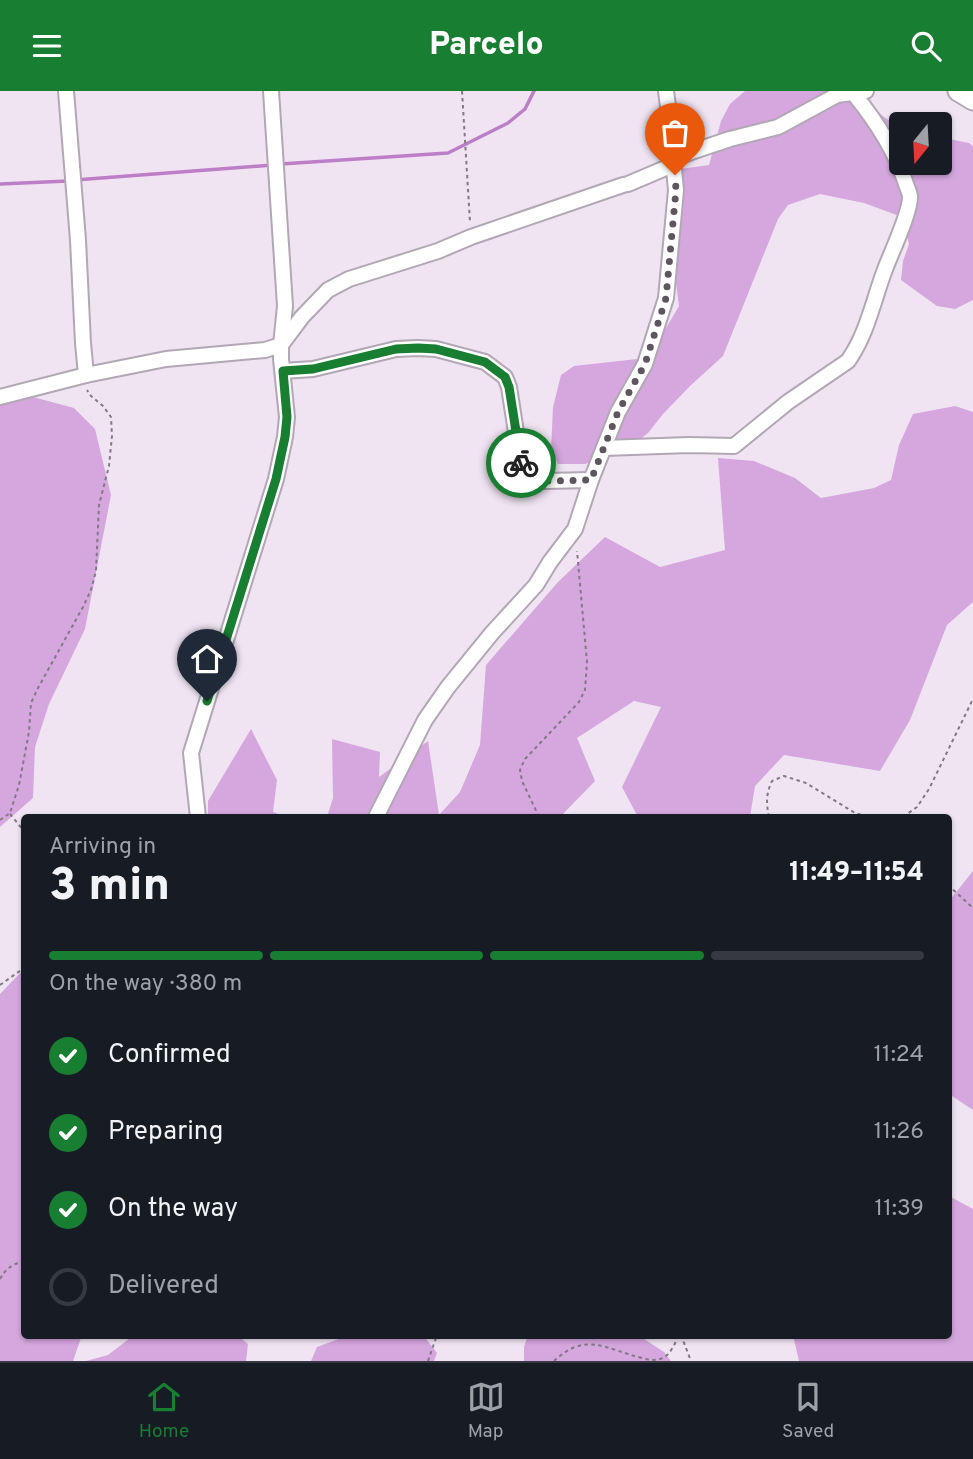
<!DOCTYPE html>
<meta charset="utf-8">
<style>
:root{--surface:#171b24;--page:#242831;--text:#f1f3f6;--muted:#9ea1a6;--line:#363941;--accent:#187e31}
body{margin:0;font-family:Overpass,sans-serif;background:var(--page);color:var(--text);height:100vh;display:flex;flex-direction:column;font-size:26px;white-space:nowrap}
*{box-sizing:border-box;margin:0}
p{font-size:23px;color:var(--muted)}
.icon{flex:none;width:38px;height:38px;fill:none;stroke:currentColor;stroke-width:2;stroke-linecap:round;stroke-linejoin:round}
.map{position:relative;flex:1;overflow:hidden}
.drawer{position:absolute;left:21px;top:723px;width:931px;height:525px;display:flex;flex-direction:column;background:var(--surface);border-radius:7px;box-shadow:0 2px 5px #0004}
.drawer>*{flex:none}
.needle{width:46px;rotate:198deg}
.fabs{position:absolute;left:889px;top:21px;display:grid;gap:14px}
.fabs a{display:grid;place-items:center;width:63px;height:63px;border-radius:7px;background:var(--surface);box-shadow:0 2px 5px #0004;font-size:35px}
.pin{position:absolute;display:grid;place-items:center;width:60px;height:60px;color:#fff;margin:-72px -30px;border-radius:50% 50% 50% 0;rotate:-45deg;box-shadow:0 0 7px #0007}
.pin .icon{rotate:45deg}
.courier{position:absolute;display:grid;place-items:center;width:70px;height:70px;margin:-35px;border:5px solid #187e31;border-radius:50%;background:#fff;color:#222;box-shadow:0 2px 9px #0007}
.headline em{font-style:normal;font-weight:800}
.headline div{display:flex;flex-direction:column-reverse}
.headline{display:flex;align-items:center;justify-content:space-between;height:119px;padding:0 28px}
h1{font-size:46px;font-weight:800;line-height:52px}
.bar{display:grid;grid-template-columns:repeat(4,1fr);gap:10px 7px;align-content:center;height:84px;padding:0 28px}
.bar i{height:9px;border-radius:5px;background:var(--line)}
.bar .on{background:var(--accent)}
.bar p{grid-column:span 4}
ol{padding:0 28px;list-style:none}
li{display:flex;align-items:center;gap:21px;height:77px}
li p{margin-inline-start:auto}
li .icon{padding:7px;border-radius:50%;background:var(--accent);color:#fff;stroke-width:4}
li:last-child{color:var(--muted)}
li i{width:38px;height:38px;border:4px solid var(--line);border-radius:50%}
header{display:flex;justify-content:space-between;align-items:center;height:91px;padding:0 28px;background:var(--accent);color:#fff;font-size:32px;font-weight:800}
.tabs{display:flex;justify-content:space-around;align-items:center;height:98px;border-top:2px solid var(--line);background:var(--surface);font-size:19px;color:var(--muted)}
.tabs a{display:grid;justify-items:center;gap:4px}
.tabs .on{color:var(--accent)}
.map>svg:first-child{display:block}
.green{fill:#d5a7de}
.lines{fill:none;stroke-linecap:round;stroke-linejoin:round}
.stream{stroke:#bb7ec7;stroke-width:3.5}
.minor-casing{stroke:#b2a7b4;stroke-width:18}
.highway-casing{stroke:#b2a7b4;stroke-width:23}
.path{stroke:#817983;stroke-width:2;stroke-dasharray:3.5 3.5;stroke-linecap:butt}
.minor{stroke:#fff;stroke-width:14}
.highway{stroke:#fff;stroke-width:19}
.done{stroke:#5d565e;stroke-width:7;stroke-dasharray:0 12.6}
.route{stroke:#187e31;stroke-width:9}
</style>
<header><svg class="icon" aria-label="menu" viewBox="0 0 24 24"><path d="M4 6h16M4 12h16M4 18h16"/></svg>Parcelo<svg class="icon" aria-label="search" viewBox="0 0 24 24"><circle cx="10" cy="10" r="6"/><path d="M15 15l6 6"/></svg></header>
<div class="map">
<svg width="973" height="1270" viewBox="0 0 973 1270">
<rect width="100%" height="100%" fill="#f0e4f2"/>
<g class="green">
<path d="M 745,0 L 846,0 L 890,30 L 901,34 L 901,72 L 940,72 L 940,46 L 969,52 L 973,55 L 973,209 L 955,218 L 937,215 L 901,189 L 903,170 L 909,153 L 902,126 L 864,112 L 820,103 L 788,114 L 778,128 L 723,265 L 690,295 L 663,323 L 648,342 L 630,356 L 585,373 L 558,373 L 551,359 L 553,316 L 561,284 L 574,275 L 637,268 L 656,254 L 679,215 L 667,122 L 680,78 L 709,74 L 721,30 L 730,13 Z"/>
<path d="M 0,305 L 33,306 L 74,317 L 95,338 L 111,404 L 85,538 L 49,613 L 35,656 L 33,707 L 0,736 Z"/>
<path d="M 955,315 L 973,321 L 973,511 L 947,534 L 910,629 L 880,680 L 784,664 L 755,695 L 750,726 L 638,726 L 622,696 L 661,616 L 634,610 L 577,647 L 595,690 L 560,726 L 327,726 L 333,707 L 332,648 L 380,661 L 379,686 L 428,650 L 439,724 L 460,701 L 480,654 L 486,574 L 558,491 L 605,446 L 660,476 L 725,459 L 718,367 L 754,370 L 795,387 L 821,407 L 874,397 L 891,389 L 899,354 L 913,323 Z"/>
<path d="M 251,638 L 277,689 L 273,721 L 287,726 L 208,726 L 208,710 Z"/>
<path d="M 973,780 L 973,1019 L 949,1003 L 949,810 Z"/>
<path d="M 24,878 L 24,1244 L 82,1244 L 73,1270 L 0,1270 L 0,903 Z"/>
<path d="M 949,1105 L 973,1118 L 973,1270 L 799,1270 L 793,1244 L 948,1244 Z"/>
<path d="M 134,1244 L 237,1244 L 248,1253 L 246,1270 L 86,1270 L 108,1264 Z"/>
<path d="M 364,1244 L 423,1244 L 437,1262 L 434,1270 L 311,1270 L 317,1256 L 347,1245 Z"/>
<path d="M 528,1244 L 638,1244 L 664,1261 L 671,1270 L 524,1270 L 524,1256 Z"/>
</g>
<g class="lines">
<g class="stream">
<path d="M 281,73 L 448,62 L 508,32 L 525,18 L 534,0"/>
<path d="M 75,89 L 273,74"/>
<path d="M 0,93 L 68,90"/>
</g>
<defs>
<g id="minor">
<path d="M 66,0 L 78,149 L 83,252 L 86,284"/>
<path d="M 283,280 L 313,278 L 396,258 L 418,257 L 436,258 L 485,271 L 505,286 L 509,296 L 521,373 L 525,386 L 545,390 L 591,389"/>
<path d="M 0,306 L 86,284 L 166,268 L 265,259 L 281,254 L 302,226 L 328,199 L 349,188 L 438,160 L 471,146 L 623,94 L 628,93 L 668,76 L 673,68 L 694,60 L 730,48 L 778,36 L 837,4 L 866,0"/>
<path d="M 604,357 L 689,354 L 734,355 L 788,311 L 848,270 C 867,243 873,211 884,181 C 890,164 911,121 910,105 C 909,100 906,94 905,90 C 894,57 876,30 854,3"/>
<path d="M 198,726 L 191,662 L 276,388 L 285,346 L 287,326 L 281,268 L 281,254 L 285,215 L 271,0"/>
<path d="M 376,726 L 425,629 L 448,596 L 492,542 L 536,494 L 550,471 L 575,438 L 591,389 L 618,321 L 645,273 L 666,207 L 676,99 L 673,68 L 674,61 L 666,0"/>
</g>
<path id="highway" d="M 958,0 L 973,9"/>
</defs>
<use href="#minor" class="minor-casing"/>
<use href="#highway" class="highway-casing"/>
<g class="path">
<path d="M 462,0 L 470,131"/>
<path d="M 10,723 L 24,740"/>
<path d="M 539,726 L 522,690 L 520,679 L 525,668 L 579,611 L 585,599 L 587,571 L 577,460"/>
<path d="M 769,726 C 766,712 766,703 772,690 L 784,685 L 806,692 L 855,722 L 869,726"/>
<path d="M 903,726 L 917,716 L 929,698 L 973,608"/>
<path d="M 0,729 L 10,722 L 19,694 L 29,641 L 31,612 L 38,597 L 83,516 L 91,499 L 96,480 L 99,414 L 109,375 L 112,345 L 111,326 L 103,315 L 91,305 L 87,299"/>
<path d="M 948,794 L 973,817"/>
<path d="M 0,894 L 24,877"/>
<path d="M 0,1188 C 6,1177 13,1173 24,1170"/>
<path d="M 681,1244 L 691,1270"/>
<path d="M 428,1270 L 437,1244"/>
<path d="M 554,1270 C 586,1240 605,1258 642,1267 C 649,1269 656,1270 663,1267 C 671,1263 675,1252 679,1244"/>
</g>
<use href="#minor" class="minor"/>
<use href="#highway" class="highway"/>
</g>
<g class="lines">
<path class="done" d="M 521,372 L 525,386 L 545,390 L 591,389 L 618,321 L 645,273 L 666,207 L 676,99 L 675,84"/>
<path class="route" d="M 207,610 L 276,388 L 285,346 L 287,326 L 283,280 L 313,278 L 396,258 L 418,257 L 436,258 L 485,271 L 505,286 L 509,296 L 521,372"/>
</g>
</svg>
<div class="fabs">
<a><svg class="needle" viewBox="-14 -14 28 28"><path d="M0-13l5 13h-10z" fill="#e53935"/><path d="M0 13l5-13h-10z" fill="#9ea1a6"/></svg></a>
</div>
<div class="pin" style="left:675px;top:84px;background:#ea580c"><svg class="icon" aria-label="bag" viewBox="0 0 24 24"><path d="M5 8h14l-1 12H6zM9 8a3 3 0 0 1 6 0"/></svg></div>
<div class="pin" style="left:207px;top:610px;background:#1f2937"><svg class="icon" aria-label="home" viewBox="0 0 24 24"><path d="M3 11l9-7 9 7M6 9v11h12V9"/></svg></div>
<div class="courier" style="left:521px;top:372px"><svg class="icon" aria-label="bike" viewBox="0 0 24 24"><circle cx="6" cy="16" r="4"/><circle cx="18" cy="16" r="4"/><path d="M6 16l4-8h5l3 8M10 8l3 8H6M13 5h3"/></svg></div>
<section class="drawer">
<div class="headline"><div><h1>3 min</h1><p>Arriving in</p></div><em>11:49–11:54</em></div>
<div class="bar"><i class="on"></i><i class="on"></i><i class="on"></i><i></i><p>On the way · 380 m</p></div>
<ol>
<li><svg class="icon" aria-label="check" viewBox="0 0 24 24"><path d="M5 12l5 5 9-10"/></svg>Confirmed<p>11:24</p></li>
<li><svg class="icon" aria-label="check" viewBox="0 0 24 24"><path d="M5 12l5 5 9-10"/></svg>Preparing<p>11:26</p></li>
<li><svg class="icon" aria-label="check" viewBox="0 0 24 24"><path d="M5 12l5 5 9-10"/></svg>On the way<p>11:39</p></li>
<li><i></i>Delivered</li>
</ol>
</section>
</div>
<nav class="tabs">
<a class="on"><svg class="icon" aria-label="home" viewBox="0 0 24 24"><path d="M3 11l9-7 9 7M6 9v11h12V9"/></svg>Home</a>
<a><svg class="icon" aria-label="map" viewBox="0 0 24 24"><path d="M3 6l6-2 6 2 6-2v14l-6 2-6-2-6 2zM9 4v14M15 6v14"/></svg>Map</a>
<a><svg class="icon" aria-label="saved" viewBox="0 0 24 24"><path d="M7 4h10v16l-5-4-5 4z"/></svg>Saved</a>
</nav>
